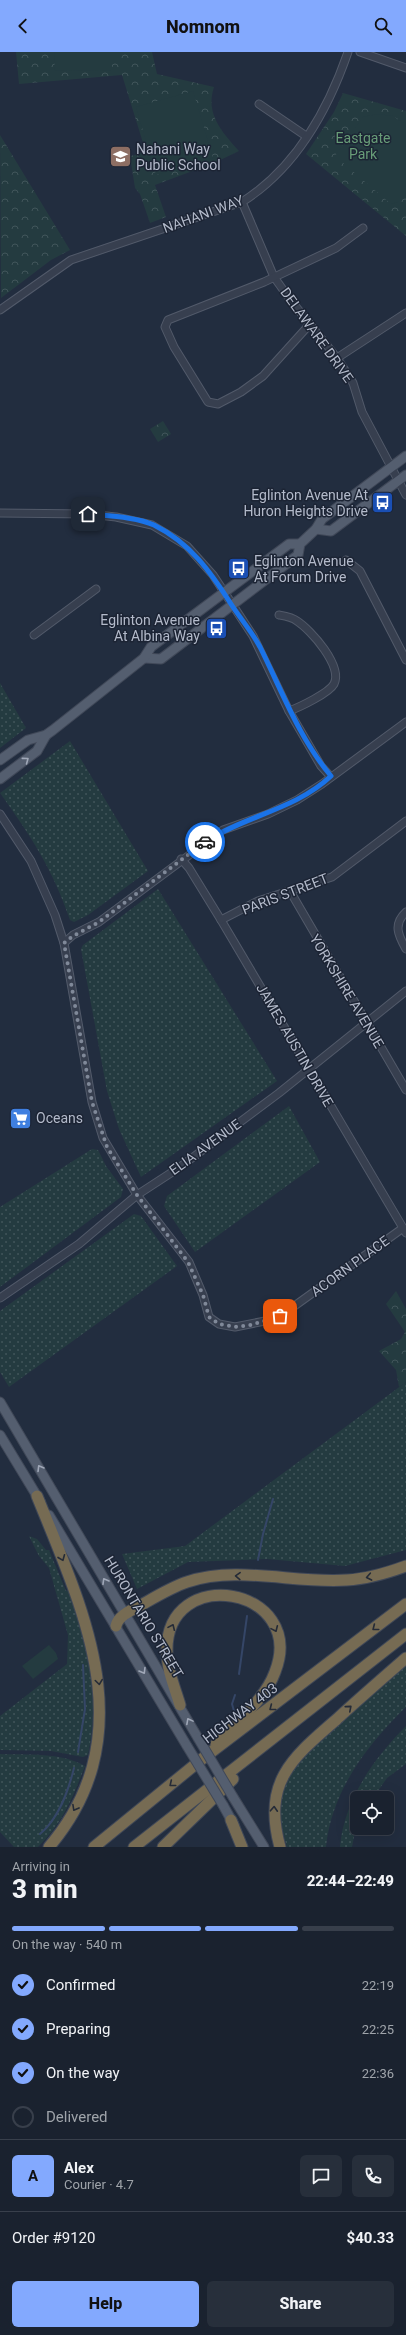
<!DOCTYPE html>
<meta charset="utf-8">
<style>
:root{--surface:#1a222f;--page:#272f3b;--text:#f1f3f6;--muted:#9fa4aa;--line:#383f4b;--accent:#83a9fe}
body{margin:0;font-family:Roboto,sans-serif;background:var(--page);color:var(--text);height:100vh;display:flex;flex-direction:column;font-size:15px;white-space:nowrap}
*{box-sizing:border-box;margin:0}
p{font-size:13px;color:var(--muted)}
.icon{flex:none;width:22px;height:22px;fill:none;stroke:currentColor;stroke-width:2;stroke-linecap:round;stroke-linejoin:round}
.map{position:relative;height:1795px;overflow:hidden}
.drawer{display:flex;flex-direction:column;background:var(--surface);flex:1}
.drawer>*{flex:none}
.tools{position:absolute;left:350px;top:1739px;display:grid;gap:8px}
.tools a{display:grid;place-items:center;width:44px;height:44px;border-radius:6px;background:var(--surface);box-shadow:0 4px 16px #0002,0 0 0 1px var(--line);font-size:20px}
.pin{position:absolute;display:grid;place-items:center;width:34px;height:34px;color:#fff;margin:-17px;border-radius:8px;box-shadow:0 2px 6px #0006}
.courier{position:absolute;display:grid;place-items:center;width:40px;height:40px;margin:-20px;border:3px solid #1a73e8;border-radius:50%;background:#fff;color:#222;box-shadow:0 1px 5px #0007}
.headline em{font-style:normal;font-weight:800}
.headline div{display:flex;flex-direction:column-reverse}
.headline{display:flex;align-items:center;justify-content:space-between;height:68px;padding:0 12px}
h1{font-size:26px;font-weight:800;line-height:30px}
.bar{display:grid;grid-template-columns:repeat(4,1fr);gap:6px 4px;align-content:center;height:48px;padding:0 12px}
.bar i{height:5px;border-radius:3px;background:var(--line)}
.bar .on{background:var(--accent)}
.bar p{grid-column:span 4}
.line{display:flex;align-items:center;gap:10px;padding:0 12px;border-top:1px solid var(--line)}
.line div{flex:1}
.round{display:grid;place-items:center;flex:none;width:42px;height:42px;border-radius:6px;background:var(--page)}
ol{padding:0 12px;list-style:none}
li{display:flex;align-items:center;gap:12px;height:44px}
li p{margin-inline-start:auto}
li .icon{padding:4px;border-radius:50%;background:var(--accent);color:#111;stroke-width:4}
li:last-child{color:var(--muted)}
li i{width:22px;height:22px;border:2px solid var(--line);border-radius:50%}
.button{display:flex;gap:8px;margin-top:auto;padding:8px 12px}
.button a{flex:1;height:46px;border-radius:6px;background:var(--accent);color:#111;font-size:16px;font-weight:800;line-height:46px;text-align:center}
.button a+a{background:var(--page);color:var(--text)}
header{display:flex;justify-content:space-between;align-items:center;height:52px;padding:0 12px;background:var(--accent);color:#111;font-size:18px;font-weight:800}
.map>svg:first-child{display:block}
.grass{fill:url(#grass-dots)}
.park{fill:url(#park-crowns)}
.pitch{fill:#243b40}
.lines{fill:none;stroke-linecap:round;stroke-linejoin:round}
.stream{stroke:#354667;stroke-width:2}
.minor-casing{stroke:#525a6a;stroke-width:9}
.major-casing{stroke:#404858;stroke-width:11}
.highway-casing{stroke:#3f4757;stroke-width:13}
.minor{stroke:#373f4f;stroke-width:7}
.major{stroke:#545e6f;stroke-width:9}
.highway{stroke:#766b53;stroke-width:11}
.major-bridge-casing{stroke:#404858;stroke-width:11;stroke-linecap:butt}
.major-bridge{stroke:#545e6f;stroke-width:9}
.oneway{stroke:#a0a8b8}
.oneway2{stroke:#252b37}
.done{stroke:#808999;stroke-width:4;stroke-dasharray:0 7.2}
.route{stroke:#1a73e8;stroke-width:5}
.labels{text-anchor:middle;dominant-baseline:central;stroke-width:3;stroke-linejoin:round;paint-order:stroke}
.park-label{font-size:14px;fill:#689d78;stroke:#1c2434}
.poi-label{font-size:14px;fill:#b3baca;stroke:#1c2434;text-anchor:start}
.street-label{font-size:14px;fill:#b3baca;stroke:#1c2434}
</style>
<header><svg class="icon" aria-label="back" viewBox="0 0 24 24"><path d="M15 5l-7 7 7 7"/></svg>Nomnom<svg class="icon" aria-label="search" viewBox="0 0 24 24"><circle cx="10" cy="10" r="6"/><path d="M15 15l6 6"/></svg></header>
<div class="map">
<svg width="406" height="1795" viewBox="0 0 406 1795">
<defs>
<pattern id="grass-dots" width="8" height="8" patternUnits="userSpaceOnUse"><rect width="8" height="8" fill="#243b40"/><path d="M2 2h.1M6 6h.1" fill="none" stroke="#41555a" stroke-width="1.8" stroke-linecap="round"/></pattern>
<pattern id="park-crowns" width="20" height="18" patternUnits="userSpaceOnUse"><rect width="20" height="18" fill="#243b40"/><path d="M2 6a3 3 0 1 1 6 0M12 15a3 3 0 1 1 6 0" fill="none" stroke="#41555a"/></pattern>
</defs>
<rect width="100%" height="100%" fill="#222d3f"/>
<g class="grass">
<path d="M 0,631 L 26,676 L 0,696 Z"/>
<path d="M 70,689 L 148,819 L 88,863 L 74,870 L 70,868 C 52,816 32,786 0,741 Z"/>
<path d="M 158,837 L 277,1029 L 141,1125 L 119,1077 L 107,1039 L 81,897 L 83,893 Z"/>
<path d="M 289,1054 L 320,1110 L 195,1200 L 164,1154 L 167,1144 Z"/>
<path d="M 92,1097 L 98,1098 L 106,1114 L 123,1137 L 121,1145 L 0,1235 L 0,1155 Z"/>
<path d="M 134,1162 L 141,1164 L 177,1214 L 9,1335 L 0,1320 L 0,1259 Z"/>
<path d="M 406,1330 L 406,1498 L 345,1514 L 267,1507 L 188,1510 L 137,1537 L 122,1502 L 185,1494 Z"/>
<path d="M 29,1484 L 37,1487 L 46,1498 L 49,1498 L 66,1539 L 70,1537 C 87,1596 101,1642 88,1703 L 83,1705 L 51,1699 L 0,1698 L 0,1664 L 67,1612 L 68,1583 L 49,1516 L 39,1504 Z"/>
<path d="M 406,1613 L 406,1655 C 367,1693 332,1738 326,1795 L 287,1795 C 282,1777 276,1760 282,1741 C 295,1699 371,1643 406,1613 Z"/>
<path d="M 406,1674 L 406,1712 L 387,1726 L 373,1746 L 357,1746 L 357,1770 L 352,1795 L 340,1795 C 344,1748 374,1706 406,1674 Z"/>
<path d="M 0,1702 C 28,1703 60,1700 85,1714 C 73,1745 63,1771 38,1795 L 14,1795 L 0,1780 Z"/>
</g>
<g class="park">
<path d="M 16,0 L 152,0 L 157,22 L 214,35 C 205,62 222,80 239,99 L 214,111 L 155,133 L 166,165 L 150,171 L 140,142 L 135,136 L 130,104 L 140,102 L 144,94 L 122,23 L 19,32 Z"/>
<path d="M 343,41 L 406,59 L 406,184 L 306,102 L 334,60 Z"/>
<path d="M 0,83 L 70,198 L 51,208 L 1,246 Z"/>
<path d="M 163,369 L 171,382 L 158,390 L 150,377 Z"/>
<path d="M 396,1239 L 406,1257 L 406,1330 L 399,1335 L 396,1318 L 379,1299 L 401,1287 L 405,1280 L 386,1252 Z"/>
</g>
<g class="pitch">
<path d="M 54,0 L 112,0 L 112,18 L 55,19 Z"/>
<path d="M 193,39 L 213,106 L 156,123 L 136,55 Z"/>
<path d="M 377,62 L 393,64 L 406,73 L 406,141 L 398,150 L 391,152 L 335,104 L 363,65 Z"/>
<path d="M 49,1593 L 56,1601 L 58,1607 L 33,1627 L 22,1614 Z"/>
</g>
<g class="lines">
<g class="stream">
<path d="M 258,1508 L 263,1482 L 273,1447"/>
<path d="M 239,1622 L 247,1564"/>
<path d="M 234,1659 L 232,1652 L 235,1643"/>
<path d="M 78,1700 L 85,1657 L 83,1613"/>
<path d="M 40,1782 C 59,1766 68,1740 74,1716"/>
</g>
<defs>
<g id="minor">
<path d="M 360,0 L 406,16"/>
<path d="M 259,52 L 306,84"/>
<path d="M 242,150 L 274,225 L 289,246 L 337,306 L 353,331 L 362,360 L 406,443"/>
<path d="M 0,258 L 71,208 L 242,150 C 296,116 328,58 348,0"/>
<path d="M 310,272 L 263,324 L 241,340 L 218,352 L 208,350 L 174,295 L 165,275 L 168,268 L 264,230 L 336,196 L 363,176"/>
<path d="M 337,306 L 406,261"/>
<path d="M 0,461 L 88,462 L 116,465 L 152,473 L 187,494 L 213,523 L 253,584 L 289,659 L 321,714 L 331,725"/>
<path d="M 346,508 L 360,519 L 406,608"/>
<path d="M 279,563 C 285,564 292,565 297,569 C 311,578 343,614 334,632 C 329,641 300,655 289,659"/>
<path d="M 34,583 L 96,537"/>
<path d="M 0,762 L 31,809 L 55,863 L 64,891 L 92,1050 L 103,1086 L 137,1143 L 189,1210 L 203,1243 L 209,1265 L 219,1272 L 235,1275 L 270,1268 L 293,1255 L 403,1176"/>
<path d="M 181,807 L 189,816 L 221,868 L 406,1181"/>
<path d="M 290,839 L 406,1038"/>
<path d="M 406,860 C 393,872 398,883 406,897"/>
<path d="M 221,868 L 258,849 L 332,825 L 406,769"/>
<path d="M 64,891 L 73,883 L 99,870 L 223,778 L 268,762 L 297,748 L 322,732 L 406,670"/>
<path d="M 0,1246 L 79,1192 L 137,1143 L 180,1115 L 279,1041 L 406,939"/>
</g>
<g id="major">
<path d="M 316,477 L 331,479 L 406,423"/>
<path d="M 144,606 L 161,607 L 298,503 L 300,492 L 316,477 L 322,467 L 406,404"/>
<path d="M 0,708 L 28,688 L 46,683 L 53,678 L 144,606 L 151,595 L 289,492 L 300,492"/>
<path d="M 0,727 L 37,699 L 46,683"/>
<path d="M 0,1350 L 198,1686"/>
<path d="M 0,1383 L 40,1449"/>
<path d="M 49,1463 L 187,1694"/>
<path d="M 233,1745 L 264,1795"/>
<path d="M 223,1753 L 234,1773"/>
</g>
<g id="highway">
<path d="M 37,1444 C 84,1560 144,1683 49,1795"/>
<path d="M 116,1574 C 118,1563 134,1557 143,1552 C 157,1544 172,1535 187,1530 C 238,1513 295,1532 347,1528 C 367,1527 387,1521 406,1514"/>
<path d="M 180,1653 C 175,1636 167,1618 167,1600 C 165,1510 308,1535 275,1620 C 265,1648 236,1670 216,1692"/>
<path d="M 231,1768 L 242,1795"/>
<path d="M 94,1795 L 202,1707 L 406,1552"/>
<path d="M 134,1795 L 406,1582"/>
<path d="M 163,1795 L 233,1727"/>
<path d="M 280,1795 C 262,1730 292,1706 337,1667 C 360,1646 383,1626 406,1606"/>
</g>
</defs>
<use href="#minor" class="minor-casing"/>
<use href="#major" class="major-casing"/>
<use href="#highway" class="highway-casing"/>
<use href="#minor" class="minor"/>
<use href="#major" class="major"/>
<use href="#highway" class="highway"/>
<defs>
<g id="major-bridge">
<path d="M 198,1686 L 233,1745"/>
<path d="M 187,1694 L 223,1753"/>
</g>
</defs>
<use href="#major-bridge" class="major-bridge-casing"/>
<use href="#major-bridge" class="major-bridge"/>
</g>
<defs><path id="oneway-chevron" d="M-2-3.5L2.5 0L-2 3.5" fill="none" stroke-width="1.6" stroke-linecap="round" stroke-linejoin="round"/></defs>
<g class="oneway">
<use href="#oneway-chevron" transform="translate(26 708) rotate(-37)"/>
<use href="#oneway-chevron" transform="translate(40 1416) rotate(-121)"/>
<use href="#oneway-chevron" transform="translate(105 1529) rotate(-120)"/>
<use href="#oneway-chevron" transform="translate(143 1619) rotate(59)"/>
<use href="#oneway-chevron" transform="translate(189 1669) rotate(-118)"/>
</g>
<g class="oneway2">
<use href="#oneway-chevron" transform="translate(62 1506) rotate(68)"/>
<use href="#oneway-chevron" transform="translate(238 1524) rotate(-178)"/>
<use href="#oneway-chevron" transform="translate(369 1525) rotate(169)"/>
<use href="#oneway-chevron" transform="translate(172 1575) rotate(-66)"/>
<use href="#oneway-chevron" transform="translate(375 1576) rotate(142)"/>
<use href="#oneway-chevron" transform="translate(275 1577) rotate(66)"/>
<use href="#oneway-chevron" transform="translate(99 1630) rotate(82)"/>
<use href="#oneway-chevron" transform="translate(272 1656) rotate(142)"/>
<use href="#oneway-chevron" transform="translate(349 1656) rotate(-41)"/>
<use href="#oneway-chevron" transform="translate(172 1732) rotate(141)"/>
<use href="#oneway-chevron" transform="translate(75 1756) rotate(119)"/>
<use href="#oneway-chevron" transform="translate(274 1757) rotate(-87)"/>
</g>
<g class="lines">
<path class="done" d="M 205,790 L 99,870 L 73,884 L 64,891 L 92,1050 L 107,1095 L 137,1143 L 188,1210 L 203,1243 L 209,1265 L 219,1272 L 235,1275 L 251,1273 L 280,1264"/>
<path class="route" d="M 88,462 C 107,464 137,465 154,473 C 190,491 210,519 231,552 C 240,566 252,580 260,595 C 282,639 299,686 331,724 C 295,758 244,764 205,790"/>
</g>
<defs>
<symbol id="school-square" viewBox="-11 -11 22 22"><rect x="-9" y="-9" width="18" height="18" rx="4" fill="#8d6e63" stroke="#1c2434"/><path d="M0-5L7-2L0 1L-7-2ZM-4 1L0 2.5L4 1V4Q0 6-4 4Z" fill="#fff"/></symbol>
<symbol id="bus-square" viewBox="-11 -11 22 22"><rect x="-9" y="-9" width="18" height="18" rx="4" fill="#1a4fb4" stroke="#1c2434"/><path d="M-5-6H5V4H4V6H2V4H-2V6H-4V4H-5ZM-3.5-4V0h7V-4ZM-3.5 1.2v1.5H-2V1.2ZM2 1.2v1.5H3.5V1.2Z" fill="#fff"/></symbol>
<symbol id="supermarket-square" viewBox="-11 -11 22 22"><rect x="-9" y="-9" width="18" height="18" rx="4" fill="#3f7fe0" stroke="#1c2434"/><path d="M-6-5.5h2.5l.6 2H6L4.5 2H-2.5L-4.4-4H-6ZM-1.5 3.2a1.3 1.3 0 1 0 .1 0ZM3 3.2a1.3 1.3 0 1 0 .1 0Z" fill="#fff"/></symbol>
</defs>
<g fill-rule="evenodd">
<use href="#school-square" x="108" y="92" width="25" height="25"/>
<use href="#bus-square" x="370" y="438" width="25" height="25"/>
<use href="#bus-square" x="226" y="504" width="25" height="25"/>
<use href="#bus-square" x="204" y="564" width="25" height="25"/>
<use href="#supermarket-square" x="8" y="1054" width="25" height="25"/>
</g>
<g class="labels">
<g class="park-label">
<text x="363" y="86">Eastgate<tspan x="363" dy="16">Park</tspan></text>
</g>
<g class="poi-label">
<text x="136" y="97">Nahani Way<tspan x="136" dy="16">Public School</tspan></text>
<text x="368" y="443" text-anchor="end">Eglinton Avenue At<tspan x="368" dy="16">Huron Heights Drive</tspan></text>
<text x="254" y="509">Eglinton Avenue<tspan x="254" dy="16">At Forum Drive</tspan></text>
<text x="200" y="568" text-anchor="end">Eglinton Avenue<tspan x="200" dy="16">At Albina Way</tspan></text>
<text x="36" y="1066">Oceans</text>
</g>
<g class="street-label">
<text transform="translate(203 162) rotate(-20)">NAHANI WAY</text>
<text transform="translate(317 283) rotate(54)">DELAWARE DRIVE</text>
<text transform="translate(285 842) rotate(-21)">PARIS STREET</text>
<text transform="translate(347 939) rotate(59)">YORKSHIRE AVENUE</text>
<text transform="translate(295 993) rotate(60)">JAMES AUSTIN DRIVE</text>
<text transform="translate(205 1095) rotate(-36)">ELIA AVENUE</text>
<text transform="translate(350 1214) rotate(-36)">ACORN PLACE</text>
<text transform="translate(144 1565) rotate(59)">HURONTARIO STREET</text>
<text transform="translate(240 1661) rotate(-37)">HIGHWAY 403</text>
</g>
</g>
</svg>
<div class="tools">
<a><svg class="icon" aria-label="locate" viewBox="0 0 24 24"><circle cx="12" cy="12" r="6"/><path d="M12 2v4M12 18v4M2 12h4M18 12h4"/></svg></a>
</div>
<div class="pin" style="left:280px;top:1264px;background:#ea580c"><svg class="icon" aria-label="bag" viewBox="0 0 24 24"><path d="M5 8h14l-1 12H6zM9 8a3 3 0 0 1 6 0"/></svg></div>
<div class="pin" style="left:88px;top:462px;background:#1f2937"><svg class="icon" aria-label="home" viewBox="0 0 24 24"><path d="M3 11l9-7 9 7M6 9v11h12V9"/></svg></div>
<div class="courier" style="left:205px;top:790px"><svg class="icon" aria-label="car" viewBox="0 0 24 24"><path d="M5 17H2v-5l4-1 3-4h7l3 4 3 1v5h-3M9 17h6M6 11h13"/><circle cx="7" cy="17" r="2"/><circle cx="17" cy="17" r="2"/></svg></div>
</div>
<section class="drawer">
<div class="headline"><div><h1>3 min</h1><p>Arriving in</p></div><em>22:44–22:49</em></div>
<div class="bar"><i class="on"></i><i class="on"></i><i class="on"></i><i></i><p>On the way · 540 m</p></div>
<ol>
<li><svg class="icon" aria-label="check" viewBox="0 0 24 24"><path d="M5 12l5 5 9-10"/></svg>Confirmed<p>22:19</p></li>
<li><svg class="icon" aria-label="check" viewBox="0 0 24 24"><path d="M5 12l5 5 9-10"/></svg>Preparing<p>22:25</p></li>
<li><svg class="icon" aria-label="check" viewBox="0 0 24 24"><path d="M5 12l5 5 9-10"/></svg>On the way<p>22:36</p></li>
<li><i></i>Delivered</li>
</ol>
<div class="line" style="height:72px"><b class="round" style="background:var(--accent);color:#111">A</b><div><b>Alex</b><p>Courier · 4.7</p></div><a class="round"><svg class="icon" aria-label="chat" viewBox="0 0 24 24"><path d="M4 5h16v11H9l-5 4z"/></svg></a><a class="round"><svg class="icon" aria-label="phone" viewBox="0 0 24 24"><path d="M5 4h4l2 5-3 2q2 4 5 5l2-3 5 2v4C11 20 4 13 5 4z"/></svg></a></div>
<div class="line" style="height:52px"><div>Order #9120</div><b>$40.33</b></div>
<div class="button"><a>Help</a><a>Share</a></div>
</section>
